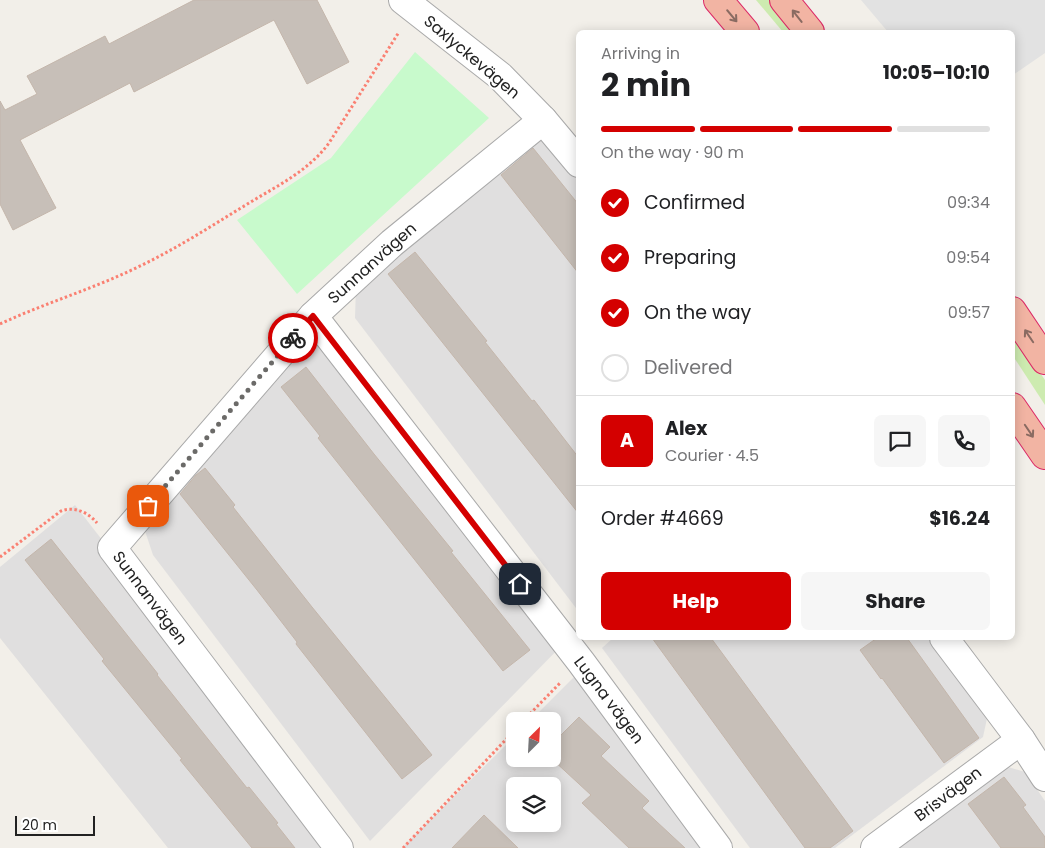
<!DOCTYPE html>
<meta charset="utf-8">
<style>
:root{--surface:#fff;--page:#f6f6f6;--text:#202124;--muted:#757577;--line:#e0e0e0;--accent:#d40000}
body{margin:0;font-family:Poppins,sans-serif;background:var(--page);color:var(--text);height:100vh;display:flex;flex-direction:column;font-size:19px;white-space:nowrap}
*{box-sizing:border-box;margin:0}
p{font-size:16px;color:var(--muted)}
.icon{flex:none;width:28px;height:28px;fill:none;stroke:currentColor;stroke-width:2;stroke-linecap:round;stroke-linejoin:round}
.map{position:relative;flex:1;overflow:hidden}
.details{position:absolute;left:576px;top:30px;width:439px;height:610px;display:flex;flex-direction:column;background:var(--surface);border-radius:8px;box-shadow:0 2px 12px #0003}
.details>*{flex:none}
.needle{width:32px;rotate:24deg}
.fabs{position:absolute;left:506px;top:712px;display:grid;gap:10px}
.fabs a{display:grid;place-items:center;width:55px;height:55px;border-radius:8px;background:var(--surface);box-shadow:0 2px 12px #0003;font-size:25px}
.scale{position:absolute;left:15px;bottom:12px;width:80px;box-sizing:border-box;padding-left:5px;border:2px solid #222;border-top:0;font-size:14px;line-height:18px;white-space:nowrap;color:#222;-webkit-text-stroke:4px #fff;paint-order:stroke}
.pin{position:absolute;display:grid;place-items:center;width:42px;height:42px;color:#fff;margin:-21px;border-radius:10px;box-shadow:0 2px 8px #0006}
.courier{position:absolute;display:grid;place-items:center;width:50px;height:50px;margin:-25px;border:4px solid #d40000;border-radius:50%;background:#fff;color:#222;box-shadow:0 1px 6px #0007}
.overview em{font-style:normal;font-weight:700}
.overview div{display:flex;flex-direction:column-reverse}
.overview{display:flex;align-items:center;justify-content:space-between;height:85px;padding:0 25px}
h1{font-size:32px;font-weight:700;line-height:38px}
.bar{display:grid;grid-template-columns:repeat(4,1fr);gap:8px 5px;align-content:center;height:60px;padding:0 25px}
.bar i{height:6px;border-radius:4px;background:var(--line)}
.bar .active{background:var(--accent)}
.bar p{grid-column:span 4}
.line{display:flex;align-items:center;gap:12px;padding:0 25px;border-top:1px solid var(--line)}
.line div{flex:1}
.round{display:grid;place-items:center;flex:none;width:52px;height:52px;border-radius:8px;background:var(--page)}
ol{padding:0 25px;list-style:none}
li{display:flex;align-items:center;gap:15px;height:55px}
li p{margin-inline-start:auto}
li .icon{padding:5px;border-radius:50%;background:var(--accent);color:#fff;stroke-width:4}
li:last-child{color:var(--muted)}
li i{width:28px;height:28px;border:2px solid var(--line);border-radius:50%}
.action{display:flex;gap:10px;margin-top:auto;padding:10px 25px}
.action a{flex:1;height:58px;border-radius:8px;background:var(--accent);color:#fff;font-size:20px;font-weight:700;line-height:58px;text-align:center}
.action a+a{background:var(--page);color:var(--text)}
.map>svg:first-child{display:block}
.residential{fill:#e0dfdf;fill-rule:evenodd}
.grass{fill:#cdebb0}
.park{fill:#c8facc}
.parking{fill:#e2e2e2}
.building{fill:#c7bfb8;stroke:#c4b6ab}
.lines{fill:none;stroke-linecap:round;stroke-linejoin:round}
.minor-casing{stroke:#a9a9a9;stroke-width:30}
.trunk-casing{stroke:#dc2a67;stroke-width:30}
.path{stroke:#fa8072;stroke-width:3;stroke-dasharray:2.5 2.5;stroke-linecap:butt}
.minor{stroke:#fff;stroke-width:28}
.trunk{stroke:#f2b4a3;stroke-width:28}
.oneway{stroke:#8a6b62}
.done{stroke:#6b6a68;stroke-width:5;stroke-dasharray:0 9}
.route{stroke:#d40000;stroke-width:6}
.labels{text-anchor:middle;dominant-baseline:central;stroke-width:4;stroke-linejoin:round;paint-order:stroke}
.street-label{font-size:16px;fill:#222;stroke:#fff}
</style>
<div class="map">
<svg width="1045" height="848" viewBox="0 0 1045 848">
<rect width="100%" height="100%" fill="#f2efe9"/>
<g class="residential">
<path d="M 534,138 L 558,142 L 579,169 L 579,612 L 355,318 L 356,287 Z"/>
<path d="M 304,340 L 335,346 L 567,640 L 370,841 L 153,555 L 142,522 Z"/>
<path d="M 75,505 L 341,848 L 168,848 L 0,638 L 0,567 Z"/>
<path d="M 613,638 L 936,638 L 989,709 L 983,737 L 835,848 L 750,848 L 602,648 Z"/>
<path d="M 582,669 L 721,848 L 402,848 L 515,736 L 515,759 L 552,759 L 552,721 L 530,721 ZM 515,786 L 552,786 L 552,824 L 515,824 Z"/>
<path d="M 1005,766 L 1025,772 L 1045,801 L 1045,848 L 891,848 Z"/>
</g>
<g class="grass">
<path d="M 756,0 L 772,0 L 798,32 L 783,32 Z"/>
<path d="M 1012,332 L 1045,380 L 1045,405 L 1013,356 Z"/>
</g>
<path class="park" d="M 415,52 L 489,118 L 297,294 L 237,220 L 331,158 Z"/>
<path class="parking" d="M 861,0 L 1045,0 L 1045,53 L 1013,75 L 1012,32 L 888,32 Z"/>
<g class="building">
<path d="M 194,0 L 317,0 L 349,62 L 307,84 L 274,20 L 134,92 L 130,83 L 20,140 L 56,208 L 13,230 L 0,204 L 0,101 L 5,110 L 37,94 L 27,76 L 105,36 L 109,44 Z"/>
<path d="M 533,148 L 579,205 L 579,274 L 501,175 Z"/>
<path d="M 415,252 L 487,341 L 485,342 L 532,401 L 534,400 L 579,458 L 579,514 L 388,274 Z"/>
<path d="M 306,367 L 374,454 L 453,551 L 451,552 L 530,650 L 503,671 L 318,438 L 320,436 L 281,387 Z"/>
<path d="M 205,468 L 235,505 L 233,507 L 312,607 L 432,755 L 402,779 L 296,644 L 297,642 L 257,590 L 180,494 L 196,475 Z"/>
<path d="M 51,539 L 158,674 L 157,675 L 247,788 L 249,787 L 278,823 L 276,824 L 295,848 L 252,848 L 180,760 L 182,759 L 102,661 L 104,659 L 25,560 Z"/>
<path d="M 652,638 L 711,638 L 853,831 L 830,848 L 805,848 Z"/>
<path d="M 877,638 L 907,638 L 979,738 L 944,763 L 882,678 L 881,679 L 860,650 Z"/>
<path d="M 579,717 L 610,747 L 601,756 L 649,801 L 642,808 L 685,848 L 629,848 L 582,803 L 591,795 L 552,759 L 552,744 Z"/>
<path d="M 1004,777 L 1026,805 L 1023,807 L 1045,837 L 1045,848 L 1001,848 L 968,804 Z"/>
<path d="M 484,815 L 518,848 L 452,848 Z"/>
</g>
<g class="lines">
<defs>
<g id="minor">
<path d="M 403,0 L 500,76 L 543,120 L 579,163"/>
<path d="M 313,316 L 581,662 L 718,848"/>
<path d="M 944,638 L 1021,740 L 1045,777"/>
<path d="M 339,848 L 112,548 L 313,316 L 392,243 L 543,120"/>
<path d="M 875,848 L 1021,740"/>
</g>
<g id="trunk">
<path d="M 718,0 L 745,32"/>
<path d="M 784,0 L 810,32"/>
<path d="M 1012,311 L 1045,360"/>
<path d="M 1012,407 L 1045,455"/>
</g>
</defs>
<use href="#minor" class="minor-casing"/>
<use href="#trunk" class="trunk-casing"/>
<g class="path">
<path d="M 0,324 C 45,303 93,289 138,267 C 178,248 216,223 254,200 C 281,184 310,169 329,143 L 399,32"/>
<path d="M 0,557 L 61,511 C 74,506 88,512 97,523"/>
<path d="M 523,721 L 561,682"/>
<path d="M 403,848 L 515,730"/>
</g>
<use href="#minor" class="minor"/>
<use href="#trunk" class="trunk"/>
</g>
<defs><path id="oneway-shaft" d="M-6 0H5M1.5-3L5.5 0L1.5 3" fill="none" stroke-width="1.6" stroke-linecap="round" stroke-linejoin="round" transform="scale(1.25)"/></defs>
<g class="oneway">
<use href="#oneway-shaft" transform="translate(732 16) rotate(50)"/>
<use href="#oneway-shaft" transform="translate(797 16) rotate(-128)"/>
<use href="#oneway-shaft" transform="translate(1029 336) rotate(-124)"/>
<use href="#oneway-shaft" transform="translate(1029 431) rotate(56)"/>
</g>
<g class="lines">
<path class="done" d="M 148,506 L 293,338"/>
<path class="route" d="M 293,338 L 313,316 L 520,584"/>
</g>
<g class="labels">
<g class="street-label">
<text transform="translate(472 57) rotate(40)">Saxlyckevägen</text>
<text transform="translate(372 263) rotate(-42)">Sunnanvägen</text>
<text transform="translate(150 598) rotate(53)">Sunnanvägen</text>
<text transform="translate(609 700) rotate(53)">Lugna vägen</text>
<text transform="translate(948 794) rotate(-37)">Brisvägen</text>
</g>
</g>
</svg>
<div class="fabs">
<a><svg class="needle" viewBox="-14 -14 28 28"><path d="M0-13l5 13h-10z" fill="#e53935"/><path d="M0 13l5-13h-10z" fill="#757577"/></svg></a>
<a><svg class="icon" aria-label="layers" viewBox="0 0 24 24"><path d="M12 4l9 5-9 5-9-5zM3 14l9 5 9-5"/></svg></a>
</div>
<div class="scale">20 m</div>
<div class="pin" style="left:148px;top:506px;background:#ea580c"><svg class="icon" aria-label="bag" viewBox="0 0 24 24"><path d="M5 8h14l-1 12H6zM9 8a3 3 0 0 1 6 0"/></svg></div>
<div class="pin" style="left:520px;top:584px;background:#1f2937"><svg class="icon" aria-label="home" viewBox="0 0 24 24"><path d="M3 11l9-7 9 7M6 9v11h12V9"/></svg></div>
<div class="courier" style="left:293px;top:338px"><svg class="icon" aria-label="bike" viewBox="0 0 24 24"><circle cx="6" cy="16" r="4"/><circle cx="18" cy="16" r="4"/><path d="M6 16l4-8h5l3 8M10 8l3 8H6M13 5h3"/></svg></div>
<section class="details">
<div class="overview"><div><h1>2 min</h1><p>Arriving in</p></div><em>10:05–10:10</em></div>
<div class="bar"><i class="active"></i><i class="active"></i><i class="active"></i><i></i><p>On the way · 90 m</p></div>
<ol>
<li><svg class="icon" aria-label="check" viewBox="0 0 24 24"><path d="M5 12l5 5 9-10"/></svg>Confirmed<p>09:34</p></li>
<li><svg class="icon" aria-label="check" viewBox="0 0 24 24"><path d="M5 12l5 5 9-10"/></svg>Preparing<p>09:54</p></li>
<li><svg class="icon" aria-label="check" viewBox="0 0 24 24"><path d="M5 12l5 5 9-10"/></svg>On the way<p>09:57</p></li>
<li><i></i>Delivered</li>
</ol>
<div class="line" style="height:90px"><b class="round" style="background:var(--accent);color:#fff">A</b><div><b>Alex</b><p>Courier · 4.5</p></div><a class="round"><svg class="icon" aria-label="chat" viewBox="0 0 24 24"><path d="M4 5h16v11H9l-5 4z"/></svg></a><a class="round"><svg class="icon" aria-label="phone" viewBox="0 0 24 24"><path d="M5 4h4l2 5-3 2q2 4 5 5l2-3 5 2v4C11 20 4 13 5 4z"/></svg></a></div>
<div class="line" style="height:65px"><div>Order #4669</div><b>$16.24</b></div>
<div class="action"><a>Help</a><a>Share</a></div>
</section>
</div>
